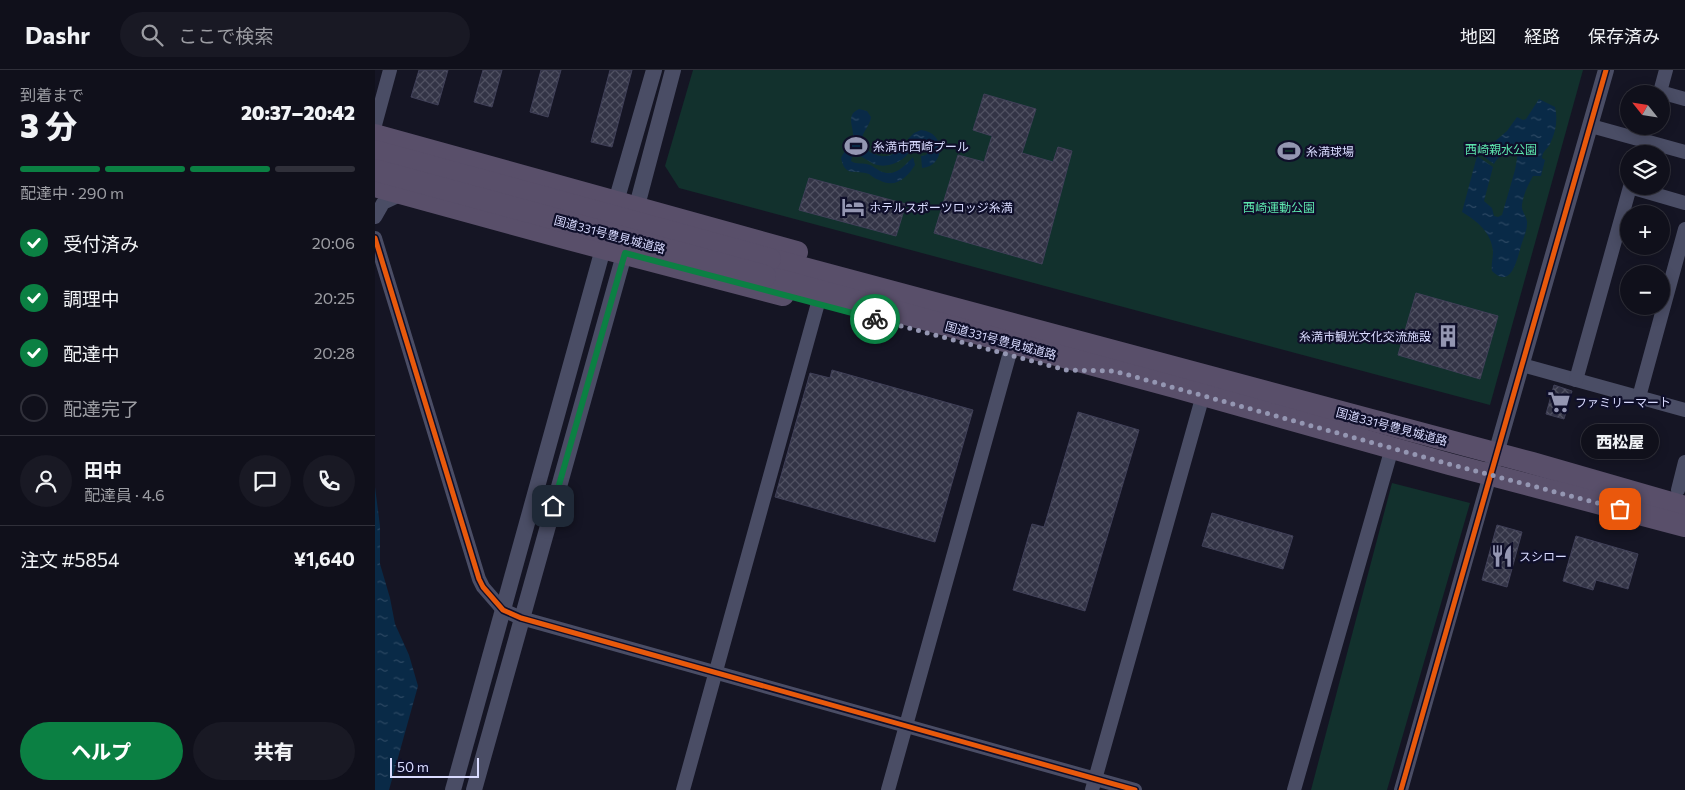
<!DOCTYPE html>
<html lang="ja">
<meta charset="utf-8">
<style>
:root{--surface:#10101b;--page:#191924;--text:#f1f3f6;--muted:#9c9da3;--line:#30303a;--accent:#0b8043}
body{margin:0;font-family:Commissioner,"Noto Sans JP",sans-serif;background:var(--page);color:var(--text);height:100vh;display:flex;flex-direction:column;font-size:19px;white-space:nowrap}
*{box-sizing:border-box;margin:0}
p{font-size:16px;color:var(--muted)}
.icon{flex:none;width:28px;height:28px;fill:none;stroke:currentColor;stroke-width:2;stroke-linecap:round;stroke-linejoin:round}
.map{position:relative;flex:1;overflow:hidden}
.side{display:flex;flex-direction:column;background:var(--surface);width:375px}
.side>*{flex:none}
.needle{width:32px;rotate:300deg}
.controls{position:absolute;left:1245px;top:15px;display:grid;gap:10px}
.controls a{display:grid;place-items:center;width:50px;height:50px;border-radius:50%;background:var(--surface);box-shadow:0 2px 12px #0003,0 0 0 1px var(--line);font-size:25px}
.scale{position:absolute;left:15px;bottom:12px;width:89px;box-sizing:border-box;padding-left:5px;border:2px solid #d9dbff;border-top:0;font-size:14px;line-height:18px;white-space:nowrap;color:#d9dbff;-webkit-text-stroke:4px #0f0f2a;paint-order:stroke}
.pin{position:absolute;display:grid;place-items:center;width:42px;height:42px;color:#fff;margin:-21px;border-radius:10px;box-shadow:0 2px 8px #0006}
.courier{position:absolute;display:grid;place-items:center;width:50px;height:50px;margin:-25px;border:4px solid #0b8043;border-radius:50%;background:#fff;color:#222;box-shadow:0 1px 6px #0007}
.bubble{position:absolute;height:35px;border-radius:18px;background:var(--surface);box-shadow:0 2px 12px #0003,0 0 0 1px var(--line);font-size:16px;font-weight:800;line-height:35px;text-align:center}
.overview em{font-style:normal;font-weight:800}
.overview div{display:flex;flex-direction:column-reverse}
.overview{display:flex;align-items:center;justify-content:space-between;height:85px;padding:0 20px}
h1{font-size:32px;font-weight:800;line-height:38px}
.bar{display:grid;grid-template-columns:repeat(4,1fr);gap:8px 5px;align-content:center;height:60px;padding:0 20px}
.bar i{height:6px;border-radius:4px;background:var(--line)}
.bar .current{background:var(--accent)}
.bar p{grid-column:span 4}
.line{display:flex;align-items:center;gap:12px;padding:0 20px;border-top:1px solid var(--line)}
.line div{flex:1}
.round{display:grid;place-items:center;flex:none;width:52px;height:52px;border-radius:26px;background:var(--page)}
ol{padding:0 20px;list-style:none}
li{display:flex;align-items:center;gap:15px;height:55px}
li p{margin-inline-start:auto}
li .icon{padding:5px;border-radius:50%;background:var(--accent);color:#fff;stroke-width:4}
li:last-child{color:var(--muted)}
li i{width:28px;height:28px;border:2px solid var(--line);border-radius:50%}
.cta{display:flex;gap:10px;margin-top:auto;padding:10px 20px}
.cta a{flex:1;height:58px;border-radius:30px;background:var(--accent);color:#fff;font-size:20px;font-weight:800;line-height:58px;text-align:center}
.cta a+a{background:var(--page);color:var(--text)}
header{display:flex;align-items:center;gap:30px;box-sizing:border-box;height:70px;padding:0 25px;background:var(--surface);border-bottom:1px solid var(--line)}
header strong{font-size:24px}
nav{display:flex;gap:28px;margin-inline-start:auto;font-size:18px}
.search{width:350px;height:45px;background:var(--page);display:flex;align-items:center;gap:12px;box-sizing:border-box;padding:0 18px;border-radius:28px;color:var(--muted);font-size:19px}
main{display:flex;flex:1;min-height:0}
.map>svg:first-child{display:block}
.green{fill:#12312d}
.water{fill:url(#water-ripples)}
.building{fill:url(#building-cross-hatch);stroke:#404058}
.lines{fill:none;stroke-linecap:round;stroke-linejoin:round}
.minor{stroke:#4a4d65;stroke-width:14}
.tertiary{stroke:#4a4d65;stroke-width:16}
.trunk{stroke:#594f6a;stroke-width:22}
.trunk-bridge{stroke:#594f6a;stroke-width:22}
.cycleway-casing{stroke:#0f0f2a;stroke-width:8}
.cycleway{stroke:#e8590c;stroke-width:5}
.done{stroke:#9496b2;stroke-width:5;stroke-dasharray:0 9}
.route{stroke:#0b8043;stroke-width:6}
.labels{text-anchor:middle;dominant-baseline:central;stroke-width:4.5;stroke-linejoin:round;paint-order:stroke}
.poi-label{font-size:12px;fill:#d9dbff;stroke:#0f0f2a;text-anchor:start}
.park-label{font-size:12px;fill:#5de6ad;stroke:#0f0f2a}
.street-label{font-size:12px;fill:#d9dbff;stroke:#0f0f2a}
</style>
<header>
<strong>Dashr</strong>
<div class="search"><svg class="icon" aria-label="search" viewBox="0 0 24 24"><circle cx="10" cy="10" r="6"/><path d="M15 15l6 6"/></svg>ここで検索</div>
<nav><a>地図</a><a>経路</a><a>保存済み</a></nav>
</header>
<main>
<section class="side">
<div class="overview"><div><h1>3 分</h1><p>到着まで</p></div><em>20:37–20:42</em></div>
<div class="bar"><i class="current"></i><i class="current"></i><i class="current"></i><i></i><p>配達中 · 290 m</p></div>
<ol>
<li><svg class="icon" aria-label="check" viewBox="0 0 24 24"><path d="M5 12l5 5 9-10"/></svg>受付済み<p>20:06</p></li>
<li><svg class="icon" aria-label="check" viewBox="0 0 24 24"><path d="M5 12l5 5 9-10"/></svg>調理中<p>20:25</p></li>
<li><svg class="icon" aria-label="check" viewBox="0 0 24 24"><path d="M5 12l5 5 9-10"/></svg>配達中<p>20:28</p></li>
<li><i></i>配達完了</li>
</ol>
<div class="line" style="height:90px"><a class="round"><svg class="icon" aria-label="person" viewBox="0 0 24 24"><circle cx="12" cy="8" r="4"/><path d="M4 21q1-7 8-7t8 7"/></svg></a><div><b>田中</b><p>配達員 · 4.6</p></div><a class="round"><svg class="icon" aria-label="chat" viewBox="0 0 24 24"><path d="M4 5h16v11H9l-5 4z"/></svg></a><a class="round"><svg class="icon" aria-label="phone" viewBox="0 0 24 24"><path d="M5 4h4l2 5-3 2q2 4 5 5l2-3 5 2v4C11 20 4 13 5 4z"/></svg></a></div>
<div class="line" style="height:65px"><div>注文 #5854</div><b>¥1,640</b></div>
<div class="cta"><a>ヘルプ</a><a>共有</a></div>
</section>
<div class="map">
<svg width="1310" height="720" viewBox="0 0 1310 720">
<defs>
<pattern id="water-ripples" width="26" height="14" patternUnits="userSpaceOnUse" patternTransform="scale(1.25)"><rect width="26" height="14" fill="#092a47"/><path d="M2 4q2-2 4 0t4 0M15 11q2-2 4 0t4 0" fill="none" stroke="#2c4863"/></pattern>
<pattern id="building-cross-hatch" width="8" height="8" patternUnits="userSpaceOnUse" patternTransform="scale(1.25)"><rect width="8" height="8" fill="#333446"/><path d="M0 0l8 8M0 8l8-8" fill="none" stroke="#505162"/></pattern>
</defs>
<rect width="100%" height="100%" fill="#151524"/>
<g class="green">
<path d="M 318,0 L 1208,0 L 1115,335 L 304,118 L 290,96 Z"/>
<path d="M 1017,413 L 1095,433 L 1012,720 L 936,720 Z"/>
</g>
<g class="water">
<path d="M 1164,29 L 1180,37 C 1183,49 1181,62 1175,74 C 1172,80 1168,80 1167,88 L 1170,90 L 1166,106 L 1158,106 C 1153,115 1148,125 1147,135 C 1146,142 1153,147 1152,154 C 1152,161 1148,169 1146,176 C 1142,190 1136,220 1117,201 C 1116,195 1118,188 1118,181 C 1116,162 1102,151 1087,142 L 1102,86 L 1118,97 L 1109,131 L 1117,138 L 1119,146 L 1123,147 L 1127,145 L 1140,100 L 1143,83 C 1133,77 1124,85 1119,94 L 1105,84 L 1132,61 L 1142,47 L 1148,50 L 1151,49 Z"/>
<path d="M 484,39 L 492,41 L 496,47 C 495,56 487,62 487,70 C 488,82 505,89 516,85 C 521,83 524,79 527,74 L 535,81 C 528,92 512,99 499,94 C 493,91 487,86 481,84 L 477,87 L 476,91 C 482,95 488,92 495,95 C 498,96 501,99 505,101 C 520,108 529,96 538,87 L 540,95 C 532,108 520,119 504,110 C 500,109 497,106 494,104 C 480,99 470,108 466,88 C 469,81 474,77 477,71 C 482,60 468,46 484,39 Z"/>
<path d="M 546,60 C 571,62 571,96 547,98 L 546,86 L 551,85 L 554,81 L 553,75 L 545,72 L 539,75 L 533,69 L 539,63 Z"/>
<path d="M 0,417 L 5,456 L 5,494 L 15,528 L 20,554 L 34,585 L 43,616 L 14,720 L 0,720 Z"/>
</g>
<g class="building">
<path d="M 44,0 L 73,0 L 63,35 L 36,27 Z"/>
<path d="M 108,0 L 127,0 L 117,37 L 99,32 Z"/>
<path d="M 166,0 L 186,0 L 173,47 L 155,42 Z"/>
<path d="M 235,0 L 257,0 L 237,77 L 216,72 Z"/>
<path d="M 609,24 L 661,39 L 647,83 L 678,92 L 683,77 L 697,81 L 667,194 L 559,163 L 583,85 L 609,92 L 617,66 L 598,60 Z"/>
<path d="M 434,108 L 531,134 L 521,166 L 424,140 Z"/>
<path d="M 1041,223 L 1123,246 L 1105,309 L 1023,285 Z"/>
<path d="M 457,300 L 598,340 L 560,472 L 400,427 L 435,303 L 455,308 Z"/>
<path d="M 1179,315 L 1197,321 L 1189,349 L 1171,344 Z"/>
<path d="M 703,342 L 764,360 L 710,541 L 638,520 L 657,454 L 669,457 Z"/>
<path d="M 837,443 L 918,466 L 908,499 L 827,476 Z"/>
<path d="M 1122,455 L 1147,462 L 1132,517 L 1107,510 Z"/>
<path d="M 1201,466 L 1263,484 L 1253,519 L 1221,510 L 1218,520 L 1188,511 Z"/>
</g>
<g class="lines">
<g class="minor">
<path d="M 1291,0 L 1285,22 L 1310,29"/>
<path d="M 0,55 L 15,0"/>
<path d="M 1216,56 L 1310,82"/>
<path d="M 0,147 L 8,133 L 27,124"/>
<path d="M 0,168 L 104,509 L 108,517 L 128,540 L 146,548 L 760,720"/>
<path d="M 1147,295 L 1310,340"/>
<path d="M 1201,310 L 1255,117 L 1310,133"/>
<path d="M 1264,327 L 1310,159"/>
<path d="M 1303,420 L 1310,392"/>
<path d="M 308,720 L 443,233"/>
<path d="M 513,720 L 634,286"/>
<path d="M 717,720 L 828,325"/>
<path d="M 919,720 L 1017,378"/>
<path d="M 1026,720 L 1115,405"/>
</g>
<g class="tertiary">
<path d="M 238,142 L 279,0"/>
<path d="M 259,147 L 298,0"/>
<path d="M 1118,394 L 1231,0"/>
<path d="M 78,720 L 231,168"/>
<path d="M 99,720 L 252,174"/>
</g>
<g class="trunk">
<path d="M 0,65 L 422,182"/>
<path d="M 0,116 L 193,169 L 408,225"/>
<path d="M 395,189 L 1157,393 L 1310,437"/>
<path d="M 390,206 L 803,318 L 1074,394 L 1310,456"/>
</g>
<g class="trunk-bridge">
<path d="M 0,81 L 395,189"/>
<path d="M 0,100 L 390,206"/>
</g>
<defs>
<g id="cycleway">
<path d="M 0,168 L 104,509 L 108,517 L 128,540 L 146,548 L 760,720"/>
<path d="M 1026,720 L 1231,0"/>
</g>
</defs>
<use href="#cycleway" class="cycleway-casing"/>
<use href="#cycleway" class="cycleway"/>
</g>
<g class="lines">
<path class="done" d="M 500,249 L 691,300 L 739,301 L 1074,394 L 1245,439"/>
<path class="route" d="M 178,436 L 250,183 L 500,249"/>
</g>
<defs>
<symbol id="stadium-bare" viewBox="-9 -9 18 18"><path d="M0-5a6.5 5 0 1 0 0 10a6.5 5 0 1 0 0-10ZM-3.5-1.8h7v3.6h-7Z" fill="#9496b2" stroke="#0f0f2a" stroke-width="2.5" paint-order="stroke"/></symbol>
<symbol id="hotel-bare" viewBox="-9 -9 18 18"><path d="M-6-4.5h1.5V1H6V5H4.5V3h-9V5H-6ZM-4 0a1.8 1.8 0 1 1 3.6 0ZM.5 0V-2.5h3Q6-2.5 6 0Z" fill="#9496b2" stroke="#0f0f2a" stroke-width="2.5" paint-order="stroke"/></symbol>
<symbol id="building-bare" viewBox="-9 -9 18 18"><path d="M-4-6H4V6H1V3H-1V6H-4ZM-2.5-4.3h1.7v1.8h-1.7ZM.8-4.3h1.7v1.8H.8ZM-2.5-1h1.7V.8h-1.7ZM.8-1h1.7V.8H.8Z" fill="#9496b2" stroke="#0f0f2a" stroke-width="2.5" paint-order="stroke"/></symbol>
<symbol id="supermarket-bare" viewBox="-9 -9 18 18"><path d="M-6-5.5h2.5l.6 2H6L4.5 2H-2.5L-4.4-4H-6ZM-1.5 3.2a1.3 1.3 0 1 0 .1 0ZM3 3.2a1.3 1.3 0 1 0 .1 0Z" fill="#9496b2" stroke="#0f0f2a" stroke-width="2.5" paint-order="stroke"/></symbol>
<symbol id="restaurant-bare" viewBox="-9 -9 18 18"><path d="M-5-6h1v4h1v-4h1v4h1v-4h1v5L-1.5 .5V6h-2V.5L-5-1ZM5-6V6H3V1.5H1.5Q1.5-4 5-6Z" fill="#9496b2" stroke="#0f0f2a" stroke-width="2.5" paint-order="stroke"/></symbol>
</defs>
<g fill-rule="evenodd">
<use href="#stadium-bare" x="465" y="60" width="32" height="32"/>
<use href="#stadium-bare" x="898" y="65" width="32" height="32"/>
<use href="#hotel-bare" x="462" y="121" width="32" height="32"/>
<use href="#building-bare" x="1057" y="250" width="32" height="32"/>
<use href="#supermarket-bare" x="1168" y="316" width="32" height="32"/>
<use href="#restaurant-bare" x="1111" y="470" width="32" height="32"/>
</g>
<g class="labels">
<g class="poi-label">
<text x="498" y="76">糸満市西崎プール</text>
<text x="931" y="81">糸満球場</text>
<text x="494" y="137">ホテルスポーツロッジ糸満</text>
<text x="1056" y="266" text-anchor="end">糸満市観光文化交流施設</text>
<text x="1200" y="332">ファミリーマート</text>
<text x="1144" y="486">スシロー</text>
</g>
<g class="park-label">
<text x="1126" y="79">西崎親水公園</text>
<text x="904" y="137">西崎運動公園</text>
</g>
<g class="street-label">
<text transform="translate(235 164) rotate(15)">国道331号豊見城道路</text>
<text transform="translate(626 270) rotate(15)">国道331号豊見城道路</text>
<text transform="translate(1017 356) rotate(15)">国道331号豊見城道路</text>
</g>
</g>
</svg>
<div class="controls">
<a><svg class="needle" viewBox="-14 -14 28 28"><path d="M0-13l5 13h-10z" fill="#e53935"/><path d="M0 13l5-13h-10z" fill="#9c9da3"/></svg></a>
<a><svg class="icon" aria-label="layers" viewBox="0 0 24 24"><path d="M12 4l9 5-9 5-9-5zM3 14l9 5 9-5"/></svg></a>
<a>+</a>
<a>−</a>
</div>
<div class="scale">50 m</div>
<div class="pin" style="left:1245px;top:439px;background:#ea580c"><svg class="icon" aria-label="bag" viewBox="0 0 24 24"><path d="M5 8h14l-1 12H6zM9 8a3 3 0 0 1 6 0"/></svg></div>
<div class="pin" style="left:178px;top:436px;background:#1f2937"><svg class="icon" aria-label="home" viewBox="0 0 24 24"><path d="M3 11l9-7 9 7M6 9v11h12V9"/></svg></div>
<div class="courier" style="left:500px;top:249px"><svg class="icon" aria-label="bike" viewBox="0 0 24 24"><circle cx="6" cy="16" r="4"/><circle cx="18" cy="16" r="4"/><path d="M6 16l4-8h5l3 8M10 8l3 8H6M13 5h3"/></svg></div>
<div class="bubble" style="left:1206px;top:354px;width:78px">西松屋</div>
</div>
</main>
